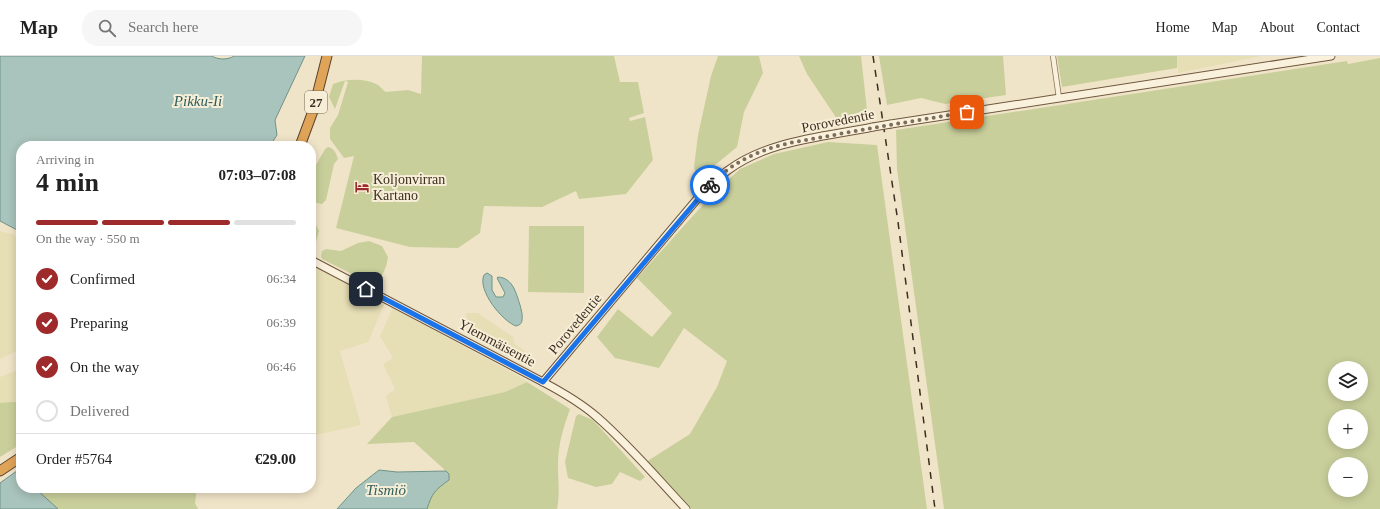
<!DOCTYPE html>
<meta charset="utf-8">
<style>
:root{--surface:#fff;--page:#f6f6f6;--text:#222;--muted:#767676;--line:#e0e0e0;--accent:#9e2a2b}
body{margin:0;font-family:"Times New Roman",serif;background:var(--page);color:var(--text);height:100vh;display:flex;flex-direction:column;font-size:15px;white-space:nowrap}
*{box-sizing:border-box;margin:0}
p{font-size:13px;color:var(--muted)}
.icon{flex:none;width:22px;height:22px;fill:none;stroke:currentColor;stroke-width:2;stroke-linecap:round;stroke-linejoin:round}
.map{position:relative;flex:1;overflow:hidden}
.side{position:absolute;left:16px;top:85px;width:300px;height:352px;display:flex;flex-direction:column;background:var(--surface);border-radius:16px;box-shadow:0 2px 10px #0003}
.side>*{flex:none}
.buttons{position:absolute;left:1328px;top:305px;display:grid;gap:8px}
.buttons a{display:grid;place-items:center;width:40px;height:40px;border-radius:50%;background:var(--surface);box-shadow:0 2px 10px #0003;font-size:20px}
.pin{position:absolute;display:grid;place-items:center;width:34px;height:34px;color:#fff;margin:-17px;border-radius:8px;box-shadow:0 2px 6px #0006}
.courier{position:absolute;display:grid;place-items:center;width:40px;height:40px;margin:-20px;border:3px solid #1a73e8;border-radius:50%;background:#fff;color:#222;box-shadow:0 1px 5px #0007}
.headline em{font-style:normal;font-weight:700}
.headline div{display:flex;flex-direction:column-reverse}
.headline{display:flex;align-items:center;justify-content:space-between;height:68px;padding:0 20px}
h1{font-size:26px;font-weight:700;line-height:30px}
.bar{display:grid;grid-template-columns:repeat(4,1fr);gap:6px 4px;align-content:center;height:48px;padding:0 20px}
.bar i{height:5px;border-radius:3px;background:var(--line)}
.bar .current{background:var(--accent)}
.bar p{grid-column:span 4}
.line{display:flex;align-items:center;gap:10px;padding:0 20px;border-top:1px solid var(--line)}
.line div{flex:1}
ol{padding:0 20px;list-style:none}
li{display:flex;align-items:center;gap:12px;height:44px}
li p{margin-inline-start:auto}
li .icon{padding:4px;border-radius:50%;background:var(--accent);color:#fff;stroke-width:4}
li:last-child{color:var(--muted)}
li i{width:22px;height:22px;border:2px solid var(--line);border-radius:50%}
header{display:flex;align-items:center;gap:24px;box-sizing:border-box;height:56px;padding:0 20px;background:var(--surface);border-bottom:1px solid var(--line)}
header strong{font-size:19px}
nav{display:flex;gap:22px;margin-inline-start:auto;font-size:14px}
.search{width:280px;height:36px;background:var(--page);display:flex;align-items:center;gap:10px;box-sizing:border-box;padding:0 14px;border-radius:16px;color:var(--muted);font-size:15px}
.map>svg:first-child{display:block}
.farmland{fill:#e6deb5}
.green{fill:#c9cf9b;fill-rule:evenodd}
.water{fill:#a9c4bc;stroke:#6f938a}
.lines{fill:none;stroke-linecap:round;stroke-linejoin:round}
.street-casing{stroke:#8d765c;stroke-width:6}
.secondary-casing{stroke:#6f573f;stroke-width:9}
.highway-casing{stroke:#5b4430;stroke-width:11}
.street{stroke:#faf1dc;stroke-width:4.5}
.secondary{stroke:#faf1dc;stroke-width:7}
.highway{stroke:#e0a458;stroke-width:9}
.rail{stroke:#3d2e20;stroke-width:1.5;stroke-dasharray:7 7;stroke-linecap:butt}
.secondary-bridge-casing{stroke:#6f573f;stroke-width:9;stroke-linecap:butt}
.secondary-bridge{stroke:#faf1dc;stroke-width:7}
.done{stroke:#7c6e5b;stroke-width:4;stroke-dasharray:0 7.2}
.route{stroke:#1a73e8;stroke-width:5}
.labels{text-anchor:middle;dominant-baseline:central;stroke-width:4;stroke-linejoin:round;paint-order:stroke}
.shield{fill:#f7eed8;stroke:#756857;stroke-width:1}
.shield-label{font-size:13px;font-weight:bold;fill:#3d2e20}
.street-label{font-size:14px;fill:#3d2e20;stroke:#f7eed8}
.poi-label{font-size:14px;fill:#3d2e20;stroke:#f7eed8;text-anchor:start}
.water-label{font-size:15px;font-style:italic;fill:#2f5d5a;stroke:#f7eed8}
</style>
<header>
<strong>Map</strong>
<div class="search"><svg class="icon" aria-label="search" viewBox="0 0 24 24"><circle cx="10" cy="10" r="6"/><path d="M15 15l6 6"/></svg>Search here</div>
<nav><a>Home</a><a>Map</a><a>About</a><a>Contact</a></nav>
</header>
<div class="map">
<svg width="1380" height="453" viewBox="0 0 1380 453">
<rect width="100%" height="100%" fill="#f0e4c8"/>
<g class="farmland">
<path d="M 1177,0 L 1261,0 L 1178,17 Z"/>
<path d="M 0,175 L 12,178 L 21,185 L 21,293 L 0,303 Z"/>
<path d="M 311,209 L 384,249 L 368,286 L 340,295 L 361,369 L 311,380 Z"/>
<path d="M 393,252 L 522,322 L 527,326 L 505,336 L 392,361 L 386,340 L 395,333 L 383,308 L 393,302 L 380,280 Z"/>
<path d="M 466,257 L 478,257 L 513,281 L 514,287 L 532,301 L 529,309 L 492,288 L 467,277 L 468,271 Z"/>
<path d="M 21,313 L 21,347 L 0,347 L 0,321 Z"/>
</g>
<g class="green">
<path d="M 422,0 L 614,0 L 620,26 L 638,26 L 644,57 L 629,62 L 630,65 L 645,61 L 653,104 L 626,138 L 579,143 L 576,135 L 542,151 L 484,150 L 480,177 L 458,192 L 410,191 L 336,172 L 354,100 L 344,102 L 330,83 L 330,72 L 338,59 L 348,26 L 345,25 L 335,53 L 329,41 L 333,28 C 346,23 363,22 376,28 C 381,30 382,34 386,36 L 408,34 L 421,38 Z"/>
<path d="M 718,0 L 759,0 L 763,17 L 744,56 L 737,91 L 698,123 L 694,111 L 698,79 L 711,20 Z"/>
<path d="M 799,0 L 861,0 L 867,54 L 837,63 L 807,18 Z"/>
<path d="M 879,0 L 1003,0 L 1006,39 L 945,48 L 921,42 L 887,49 Z"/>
<path d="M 1057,0 L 1177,0 L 1177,12 L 1062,31 Z"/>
<path d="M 1380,2 L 1380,453 L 944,453 L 897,113 L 896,74 L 1347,5 L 1348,8 ZM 1335,312 L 1361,312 L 1361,338 L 1335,338 ZM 1335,360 L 1361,360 L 1361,386 L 1335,386 ZM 1335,408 L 1361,408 L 1361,434 L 1335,434 Z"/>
<path d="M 828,86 L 877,89 L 927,453 L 692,453 L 646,406 L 690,378 L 717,331 L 727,305 L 684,272 L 659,312 L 615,302 L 597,281 L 618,253 L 652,281 L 672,257 L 637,222 L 710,141 L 740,113 L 774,98 Z"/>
<path d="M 328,91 C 334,92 336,97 338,103 L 334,108 L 326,144 L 322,148 L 312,146 L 311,118 L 325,93 Z"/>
<path d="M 311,158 L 319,175 L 316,186 L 311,189 Z"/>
<path d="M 529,170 L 584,170 L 584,237 L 528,236 Z"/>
<path d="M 369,185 L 382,190 L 388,201 C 386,213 382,226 368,226 L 322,203 L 321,200 L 322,195 L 326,193 L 341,195 L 358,187 Z"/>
<path d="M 527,326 L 570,353 C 563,373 558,388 558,410 C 558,424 560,438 557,453 L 427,453 C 429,447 430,440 435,434 C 440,429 446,428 449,420 L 446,415 L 414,386 L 367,388 L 392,361 L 505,336 Z"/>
<path d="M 12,346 L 21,347 L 21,388 L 0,401 L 0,347 Z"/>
<path d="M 579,358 L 593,364 L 645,421 L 640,425 L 620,416 L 612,428 L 596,431 L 568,422 L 565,406 L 576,360 Z"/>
<path d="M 0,430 L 21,432 L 197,432 L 195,447 L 198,453 L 0,453 Z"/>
</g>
<g class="water">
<path d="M 0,0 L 212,0 C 218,4 228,4 234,0 L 305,0 L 275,64 L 277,79 L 270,90 L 21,90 L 21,176 L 0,165 Z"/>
<path d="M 487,217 L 492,220 L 492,234 L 496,241 L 503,241 L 505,237 L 497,222 L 498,221 C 513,222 516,237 520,249 C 521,253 523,259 522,264 C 522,268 519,269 516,270 C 502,265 477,234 484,219 Z"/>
<path d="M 21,412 L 21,432 L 35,432 L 58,453 L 0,453 L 0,427 Z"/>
<path d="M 379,414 L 397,416 L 446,415 L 449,418 L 449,424 C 435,434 432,437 427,453 L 337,453 L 356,432 Z"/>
</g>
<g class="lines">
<defs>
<path id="street" d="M 1053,0 L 1059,42"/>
<g id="secondary">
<path d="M 891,68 L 1331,0"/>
<path d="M 311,204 L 543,326 C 562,336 581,347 597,361 C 629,389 657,422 686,453"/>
<path d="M 543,326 L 698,142 C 707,132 716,123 727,115 C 768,84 824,81 873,71"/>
</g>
<g id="highway">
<path d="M 300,90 L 313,55 L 327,0"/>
<path d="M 0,415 L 21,401"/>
</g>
</defs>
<use href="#street" class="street-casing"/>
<use href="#secondary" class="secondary-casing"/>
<use href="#highway" class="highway-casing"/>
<use href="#street" class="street"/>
<use href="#secondary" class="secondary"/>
<use href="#highway" class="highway"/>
<path class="rail" d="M 873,0 L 898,166 L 935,453"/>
<defs>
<path id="secondary-bridge" d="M 873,71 L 891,68"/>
</defs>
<use href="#secondary-bridge" class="secondary-bridge-casing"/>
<use href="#secondary-bridge" class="secondary-bridge"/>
</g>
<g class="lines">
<path class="done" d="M 710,129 C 723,115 742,103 760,96 C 782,87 806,84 829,80 C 875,71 921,64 967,56"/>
<path class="route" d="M 366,233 L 543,326 L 710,129"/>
</g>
<defs>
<symbol id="hotel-bare" viewBox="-9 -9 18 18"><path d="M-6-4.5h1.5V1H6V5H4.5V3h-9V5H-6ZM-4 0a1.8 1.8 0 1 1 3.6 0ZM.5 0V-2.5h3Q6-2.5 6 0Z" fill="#9e2a2b" stroke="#f7eed8" stroke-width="2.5" paint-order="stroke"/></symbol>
</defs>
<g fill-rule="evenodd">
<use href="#hotel-bare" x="352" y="121" width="20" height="20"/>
</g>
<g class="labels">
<rect class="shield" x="305" y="35" width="22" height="22" rx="3"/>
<g class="shield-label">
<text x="316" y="46">27</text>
</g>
<g class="street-label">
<text transform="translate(838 65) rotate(-11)">Porovedentie</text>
<text transform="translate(575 268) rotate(-50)">Porovedentie</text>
<text transform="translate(497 287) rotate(28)">Ylemmäisentie</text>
</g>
<g class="poi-label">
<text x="373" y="123">Koljonvirran<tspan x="373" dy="16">Kartano</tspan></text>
</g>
<g class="water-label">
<text x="198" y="45">Pikku-Ii</text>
<text x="386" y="434">Tismiö</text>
</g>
</g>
</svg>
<div class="buttons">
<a><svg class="icon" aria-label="layers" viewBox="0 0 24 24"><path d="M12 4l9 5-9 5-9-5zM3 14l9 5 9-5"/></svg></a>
<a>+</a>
<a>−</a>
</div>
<div class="pin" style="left:967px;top:56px;background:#ea580c"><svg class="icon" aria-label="bag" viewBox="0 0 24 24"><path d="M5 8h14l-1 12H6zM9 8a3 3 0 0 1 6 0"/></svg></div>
<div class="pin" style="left:366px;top:233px;background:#1f2937"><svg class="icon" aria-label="home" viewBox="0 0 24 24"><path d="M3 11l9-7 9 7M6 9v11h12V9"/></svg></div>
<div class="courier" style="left:710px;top:129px"><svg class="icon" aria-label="bike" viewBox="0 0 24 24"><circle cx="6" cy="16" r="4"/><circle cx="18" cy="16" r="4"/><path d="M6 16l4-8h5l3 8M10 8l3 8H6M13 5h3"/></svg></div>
<section class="side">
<div class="headline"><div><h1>4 min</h1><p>Arriving in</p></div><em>07:03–07:08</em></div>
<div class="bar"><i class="current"></i><i class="current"></i><i class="current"></i><i></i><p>On the way · 550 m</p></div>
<ol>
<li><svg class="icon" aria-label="check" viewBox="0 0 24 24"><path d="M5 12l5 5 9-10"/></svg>Confirmed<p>06:34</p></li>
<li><svg class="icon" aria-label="check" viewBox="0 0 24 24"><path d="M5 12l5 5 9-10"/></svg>Preparing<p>06:39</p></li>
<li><svg class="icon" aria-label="check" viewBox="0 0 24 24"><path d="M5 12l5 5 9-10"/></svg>On the way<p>06:46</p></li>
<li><i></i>Delivered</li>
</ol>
<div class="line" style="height:52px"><div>Order #5764</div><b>€29.00</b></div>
</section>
</div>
